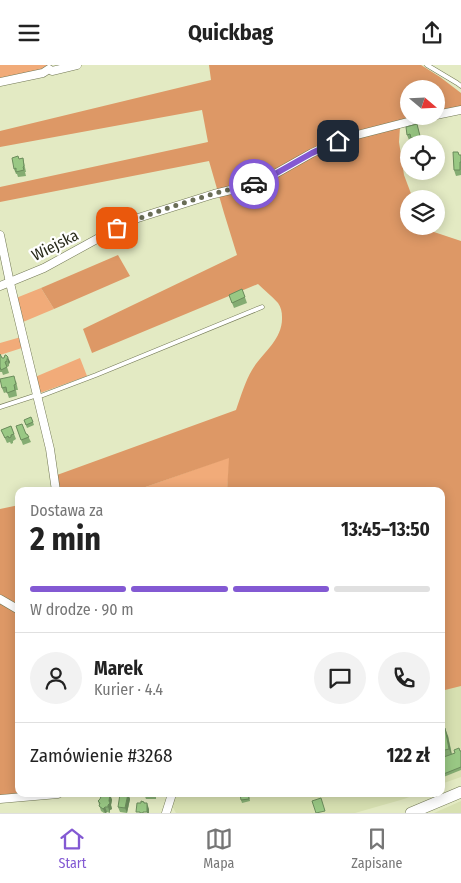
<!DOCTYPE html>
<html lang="pl">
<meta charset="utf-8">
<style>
:root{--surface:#fff;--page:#f2f2f2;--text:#222;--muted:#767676;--line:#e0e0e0;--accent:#8359d3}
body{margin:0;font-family:"Fira Sans Condensed",sans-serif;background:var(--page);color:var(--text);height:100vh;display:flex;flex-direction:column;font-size:19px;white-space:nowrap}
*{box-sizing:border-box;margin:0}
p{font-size:16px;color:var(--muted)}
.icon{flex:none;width:28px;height:28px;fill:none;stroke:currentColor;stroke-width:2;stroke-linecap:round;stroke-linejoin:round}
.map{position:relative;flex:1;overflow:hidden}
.details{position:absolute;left:15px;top:422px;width:430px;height:310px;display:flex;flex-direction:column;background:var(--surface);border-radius:10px;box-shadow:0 2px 12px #0003}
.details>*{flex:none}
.needle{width:32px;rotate:109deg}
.controls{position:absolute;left:400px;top:15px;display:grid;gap:10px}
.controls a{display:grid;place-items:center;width:45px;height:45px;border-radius:50%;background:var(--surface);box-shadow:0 2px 12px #0003;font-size:25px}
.pin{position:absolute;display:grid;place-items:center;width:42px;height:42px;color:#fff;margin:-21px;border-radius:10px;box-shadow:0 2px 8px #0006}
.courier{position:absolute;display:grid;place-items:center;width:50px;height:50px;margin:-25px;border:4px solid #8359d3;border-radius:50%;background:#fff;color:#222;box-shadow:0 1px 6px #0007}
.summary em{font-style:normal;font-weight:700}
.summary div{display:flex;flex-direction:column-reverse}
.summary{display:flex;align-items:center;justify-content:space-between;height:85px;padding:0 15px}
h1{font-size:32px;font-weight:700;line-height:38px}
.bar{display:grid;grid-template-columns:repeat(4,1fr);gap:8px 5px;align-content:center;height:60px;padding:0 15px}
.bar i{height:6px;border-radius:4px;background:var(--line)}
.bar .on{background:var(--accent)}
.bar p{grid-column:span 4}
.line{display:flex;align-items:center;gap:12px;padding:0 15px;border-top:1px solid var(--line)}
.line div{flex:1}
.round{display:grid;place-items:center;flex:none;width:52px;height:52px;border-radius:26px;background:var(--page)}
header{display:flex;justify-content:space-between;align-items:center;height:65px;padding:0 15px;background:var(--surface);font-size:22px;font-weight:700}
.tab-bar{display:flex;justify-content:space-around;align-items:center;height:70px;border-top:1px solid var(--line);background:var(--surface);font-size:14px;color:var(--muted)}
.tab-bar a{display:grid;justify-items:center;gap:2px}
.tab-bar .on{color:var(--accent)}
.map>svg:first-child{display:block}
.built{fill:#d7e0b1}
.green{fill:#f1ab79}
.forest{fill:#dd9866}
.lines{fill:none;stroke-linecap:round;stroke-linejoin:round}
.lane-casing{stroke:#727855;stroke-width:5}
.street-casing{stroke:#727855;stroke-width:9}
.secondary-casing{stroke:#727855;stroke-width:12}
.lane{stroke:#fff;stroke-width:4}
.street{stroke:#fff;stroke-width:8}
.secondary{stroke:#fff;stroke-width:11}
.wall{fill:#84ac72}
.shaded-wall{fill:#6b8c5c}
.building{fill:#99c884;stroke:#6b8c5c}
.done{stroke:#696d56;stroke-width:5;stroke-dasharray:0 9}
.route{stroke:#8359d3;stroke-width:6}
.labels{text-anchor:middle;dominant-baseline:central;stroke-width:4.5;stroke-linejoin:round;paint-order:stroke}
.street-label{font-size:16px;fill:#282a1b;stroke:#fff}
</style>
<header><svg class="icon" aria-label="menu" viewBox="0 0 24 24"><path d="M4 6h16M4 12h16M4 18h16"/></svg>Quickbag<svg class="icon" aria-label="share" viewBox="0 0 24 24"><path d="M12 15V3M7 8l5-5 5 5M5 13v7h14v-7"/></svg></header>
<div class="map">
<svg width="461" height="748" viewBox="0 0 461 748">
<rect width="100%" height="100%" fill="#e3eac3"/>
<g class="built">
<path d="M 461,620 L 461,712 L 441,719 L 441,626 Z"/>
<path d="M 176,729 L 417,729 L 404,734 L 355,748 L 176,748 L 172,741 Z"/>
<path d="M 461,736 L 461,748 L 434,748 Z"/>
</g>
<g class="green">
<path d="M 0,0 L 48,0 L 46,4 L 0,15 Z"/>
<path d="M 41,223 L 54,244 L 23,257 L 16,233 Z"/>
<path d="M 21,272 L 25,282 L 0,290 L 0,278 Z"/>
<path d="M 80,293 L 87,311 L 40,328 L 35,312 Z"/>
<path d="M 230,392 L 227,426 L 134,426 Z"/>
</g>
<g class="forest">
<path d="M 209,0 L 421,0 L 440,12 L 461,28 L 461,42 L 436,48 L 436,24 L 409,24 L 409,51 L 423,51 L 400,62 L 399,77 L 404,110 L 413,134 L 409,134 L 409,161 L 424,161 L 425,164 L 461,176 L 461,621 L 441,626 L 441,426 L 227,426 L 229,393 L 134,426 L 59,426 L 57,410 L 236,345 C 241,331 245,317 252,305 C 262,288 283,275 282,252 C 282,247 281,242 278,238 C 272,231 264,225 258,219 L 92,288 L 83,264 L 237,190 L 224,148 L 209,96 L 0,137 L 0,122 L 208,77 L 202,45 L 0,82 L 0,66 L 211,15 Z"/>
<path d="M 118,190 L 130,211 L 54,244 L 41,223 Z"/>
<path d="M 19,440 L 19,541 L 0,530 L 0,444 Z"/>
<path d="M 0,538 L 19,549 L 19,729 L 0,732 Z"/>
</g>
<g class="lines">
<defs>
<g id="lane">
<path d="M 427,0 L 457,18 L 461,21"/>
<path d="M 38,332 L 96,310 L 262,242"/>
<path d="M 0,342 L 37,330"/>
</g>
<g id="street">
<path d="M 0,17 L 43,8 L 49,4 L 52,6 L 77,0"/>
<path d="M 436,50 L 461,45"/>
<path d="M 0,170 L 10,218 L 50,384 L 56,426"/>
<path d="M 0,221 L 44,203 L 117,163 L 138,153 L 214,129 L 252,120 L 266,114 L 312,88 L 338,76 L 357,70 L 431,51"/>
<path d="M 0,534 L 19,545"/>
<path d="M 0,734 L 58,729"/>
<path d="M 166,748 L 172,729"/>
</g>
<path id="secondary" d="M 411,748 L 461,727"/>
</defs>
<use href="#lane" class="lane-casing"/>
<use href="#street" class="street-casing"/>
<use href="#secondary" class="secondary-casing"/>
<use href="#lane" class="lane"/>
<use href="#street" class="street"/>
<use href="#secondary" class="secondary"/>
</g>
<g class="wall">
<path d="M 417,59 L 421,76 L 413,78 L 411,74 L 409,75 L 407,70 Z"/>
<path d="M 409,84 L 409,96 L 408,96 L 406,91 Z"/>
<path d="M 460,90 L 461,90 L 461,110 L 456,111 L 454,105 Z"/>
<path d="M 23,93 L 26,107 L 25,107 L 26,111 L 18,112 L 17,109 L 16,109 L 14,104 L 19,94 Z"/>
<path d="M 242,224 L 247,238 L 234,243 L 229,230 Z"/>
<path d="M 0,289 L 2,293 L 10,297 L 9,299 L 9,301 L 7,302 L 9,308 L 3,310 L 2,307 L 0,307 Z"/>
<path d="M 16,316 L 18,325 L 16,325 L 17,331 L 9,333 L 7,327 L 4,328 L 2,323 Z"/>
<path d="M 24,355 L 33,357 L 34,360 L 27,363 Z"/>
<path d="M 11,361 L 16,374 L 13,376 L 13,378 L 11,379 L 10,377 L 7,378 L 1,365 Z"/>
<path d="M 16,361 L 26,369 L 27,369 L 31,377 L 23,380 Z"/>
<path d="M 441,664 L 448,671 L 452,689 L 461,686 L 461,705 L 441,713 L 441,693 L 443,693 L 441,689 Z"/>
<path d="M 110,729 L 112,735 L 111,740 L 112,744 L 110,745 L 110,748 L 107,747 L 104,748 L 101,746 L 98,736 Z"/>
<path d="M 128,729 L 130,734 L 127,748 L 120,747 L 118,742 Z"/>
<path d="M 144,729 L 156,729 L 156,734 L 146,734 Z"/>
<path d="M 193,729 L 202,729 L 201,732 L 194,730 Z"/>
<path d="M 249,729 L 250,736 L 242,738 L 241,735 Z"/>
<path d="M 386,729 L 398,729 L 387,732 Z"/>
</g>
<g class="shaded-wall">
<path d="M 8,292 L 10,297 L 9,299 L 7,294 Z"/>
<path d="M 445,663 L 448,671 L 452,692 L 449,684 Z"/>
<path d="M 110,729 L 112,735 L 111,740 L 112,744 L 110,745 L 110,748 L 108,742 Z"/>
<path d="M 128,729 L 130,734 L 127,748 L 125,743 Z"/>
<path d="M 147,738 L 149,744 L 149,748 L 147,748 Z"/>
<path d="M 105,742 L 107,747 L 106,748 L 105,748 L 103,744 Z"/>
</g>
<g class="building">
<path d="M 417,59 L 420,71 L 411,73 L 410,69 L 407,70 L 406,62 Z"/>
<path d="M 409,84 L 409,90 L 406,91 L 405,85 Z"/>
<path d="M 453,87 L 458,87 L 459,90 L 461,90 L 461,97 L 460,97 L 460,105 L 454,105 Z"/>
<path d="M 18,91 L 19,94 L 23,93 L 24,101 L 23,102 L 24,105 L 16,107 L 16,103 L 14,104 L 12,93 Z"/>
<path d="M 242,224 L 245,232 L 232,238 L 229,230 Z"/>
<path d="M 0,289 L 2,293 L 4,293 L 5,290 L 6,290 L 8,292 L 7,294 L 7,296 L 5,297 L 7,302 L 1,305 L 0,302 Z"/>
<path d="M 14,311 L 16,319 L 14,320 L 15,325 L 7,328 L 6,322 L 2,323 L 0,314 Z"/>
<path d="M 31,352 L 33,357 L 26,360 L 24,355 Z"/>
<path d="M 22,359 L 26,369 L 27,369 L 29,372 L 21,375 L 16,361 Z"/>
<path d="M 11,361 L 14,369 L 11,370 L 11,372 L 9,373 L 8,371 L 5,373 L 1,365 Z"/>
<path d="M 445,663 L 449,684 L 441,686 L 441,664 Z"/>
<path d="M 459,683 L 460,686 L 461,686 L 461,702 L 441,710 L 441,693 L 455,688 L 454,685 Z"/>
<path d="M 102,729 L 110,729 L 109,736 L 110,738 L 108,740 L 108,742 L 105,742 L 103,744 L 99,741 L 100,738 L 98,736 L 100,734 Z"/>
<path d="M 120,729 L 128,729 L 125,743 L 118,742 Z"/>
<path d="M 240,729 L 248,729 L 249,734 L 241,735 Z"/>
<path d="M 321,733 L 325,746 L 316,748 L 312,736 Z"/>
<path d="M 141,736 L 144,737 L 144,738 L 147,738 L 147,747 L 143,747 L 143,748 L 140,748 L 140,747 L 136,747 L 137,738 L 141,738 Z"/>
</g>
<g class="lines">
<path class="done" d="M 117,163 C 150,148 185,137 220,127 C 231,124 243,122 254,119"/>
<path class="route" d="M 254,119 L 266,114 L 312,88 L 338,76"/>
</g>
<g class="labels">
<g class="street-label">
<text transform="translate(55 180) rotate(-27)">Wiejska</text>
</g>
</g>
</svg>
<div class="controls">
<a><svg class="needle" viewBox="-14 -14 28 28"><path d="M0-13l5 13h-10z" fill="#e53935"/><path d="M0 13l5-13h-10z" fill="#767676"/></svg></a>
<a><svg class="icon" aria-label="locate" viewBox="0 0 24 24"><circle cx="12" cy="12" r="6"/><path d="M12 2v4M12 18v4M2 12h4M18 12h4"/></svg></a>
<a><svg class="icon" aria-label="layers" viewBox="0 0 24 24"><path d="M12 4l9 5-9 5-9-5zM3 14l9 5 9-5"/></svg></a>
</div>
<div class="pin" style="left:117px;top:163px;background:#ea580c"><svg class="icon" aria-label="bag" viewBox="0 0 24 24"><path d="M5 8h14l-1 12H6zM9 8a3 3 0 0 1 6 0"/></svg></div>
<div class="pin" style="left:338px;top:76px;background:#1f2937"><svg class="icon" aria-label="home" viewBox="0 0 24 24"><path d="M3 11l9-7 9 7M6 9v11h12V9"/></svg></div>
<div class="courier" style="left:254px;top:119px"><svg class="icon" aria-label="car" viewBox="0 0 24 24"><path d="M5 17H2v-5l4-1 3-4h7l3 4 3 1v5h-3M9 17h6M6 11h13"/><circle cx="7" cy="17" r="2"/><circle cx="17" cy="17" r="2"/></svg></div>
<section class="details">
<div class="summary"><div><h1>2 min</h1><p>Dostawa za</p></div><em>13:45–13:50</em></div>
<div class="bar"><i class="on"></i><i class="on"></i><i class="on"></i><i></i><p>W drodze · 90 m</p></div>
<div class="line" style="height:90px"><a class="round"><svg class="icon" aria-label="person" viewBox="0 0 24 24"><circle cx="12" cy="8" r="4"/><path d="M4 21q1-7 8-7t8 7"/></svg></a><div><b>Marek</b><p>Kurier · 4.4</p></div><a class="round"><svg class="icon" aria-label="chat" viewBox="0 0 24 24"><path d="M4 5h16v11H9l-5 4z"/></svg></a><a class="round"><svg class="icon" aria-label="phone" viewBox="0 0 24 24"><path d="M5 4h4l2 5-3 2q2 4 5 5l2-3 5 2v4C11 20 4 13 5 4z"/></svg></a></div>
<div class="line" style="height:65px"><div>Zamówienie #3268</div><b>122 zł</b></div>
</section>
</div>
<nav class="tab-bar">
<a class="on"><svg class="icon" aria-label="home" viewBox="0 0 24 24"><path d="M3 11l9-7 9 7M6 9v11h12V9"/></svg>Start</a>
<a><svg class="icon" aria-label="map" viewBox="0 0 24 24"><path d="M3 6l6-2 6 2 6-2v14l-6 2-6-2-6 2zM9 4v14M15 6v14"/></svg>Mapa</a>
<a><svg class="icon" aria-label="saved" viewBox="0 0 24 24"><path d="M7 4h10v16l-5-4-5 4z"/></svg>Zapisane</a>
</nav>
